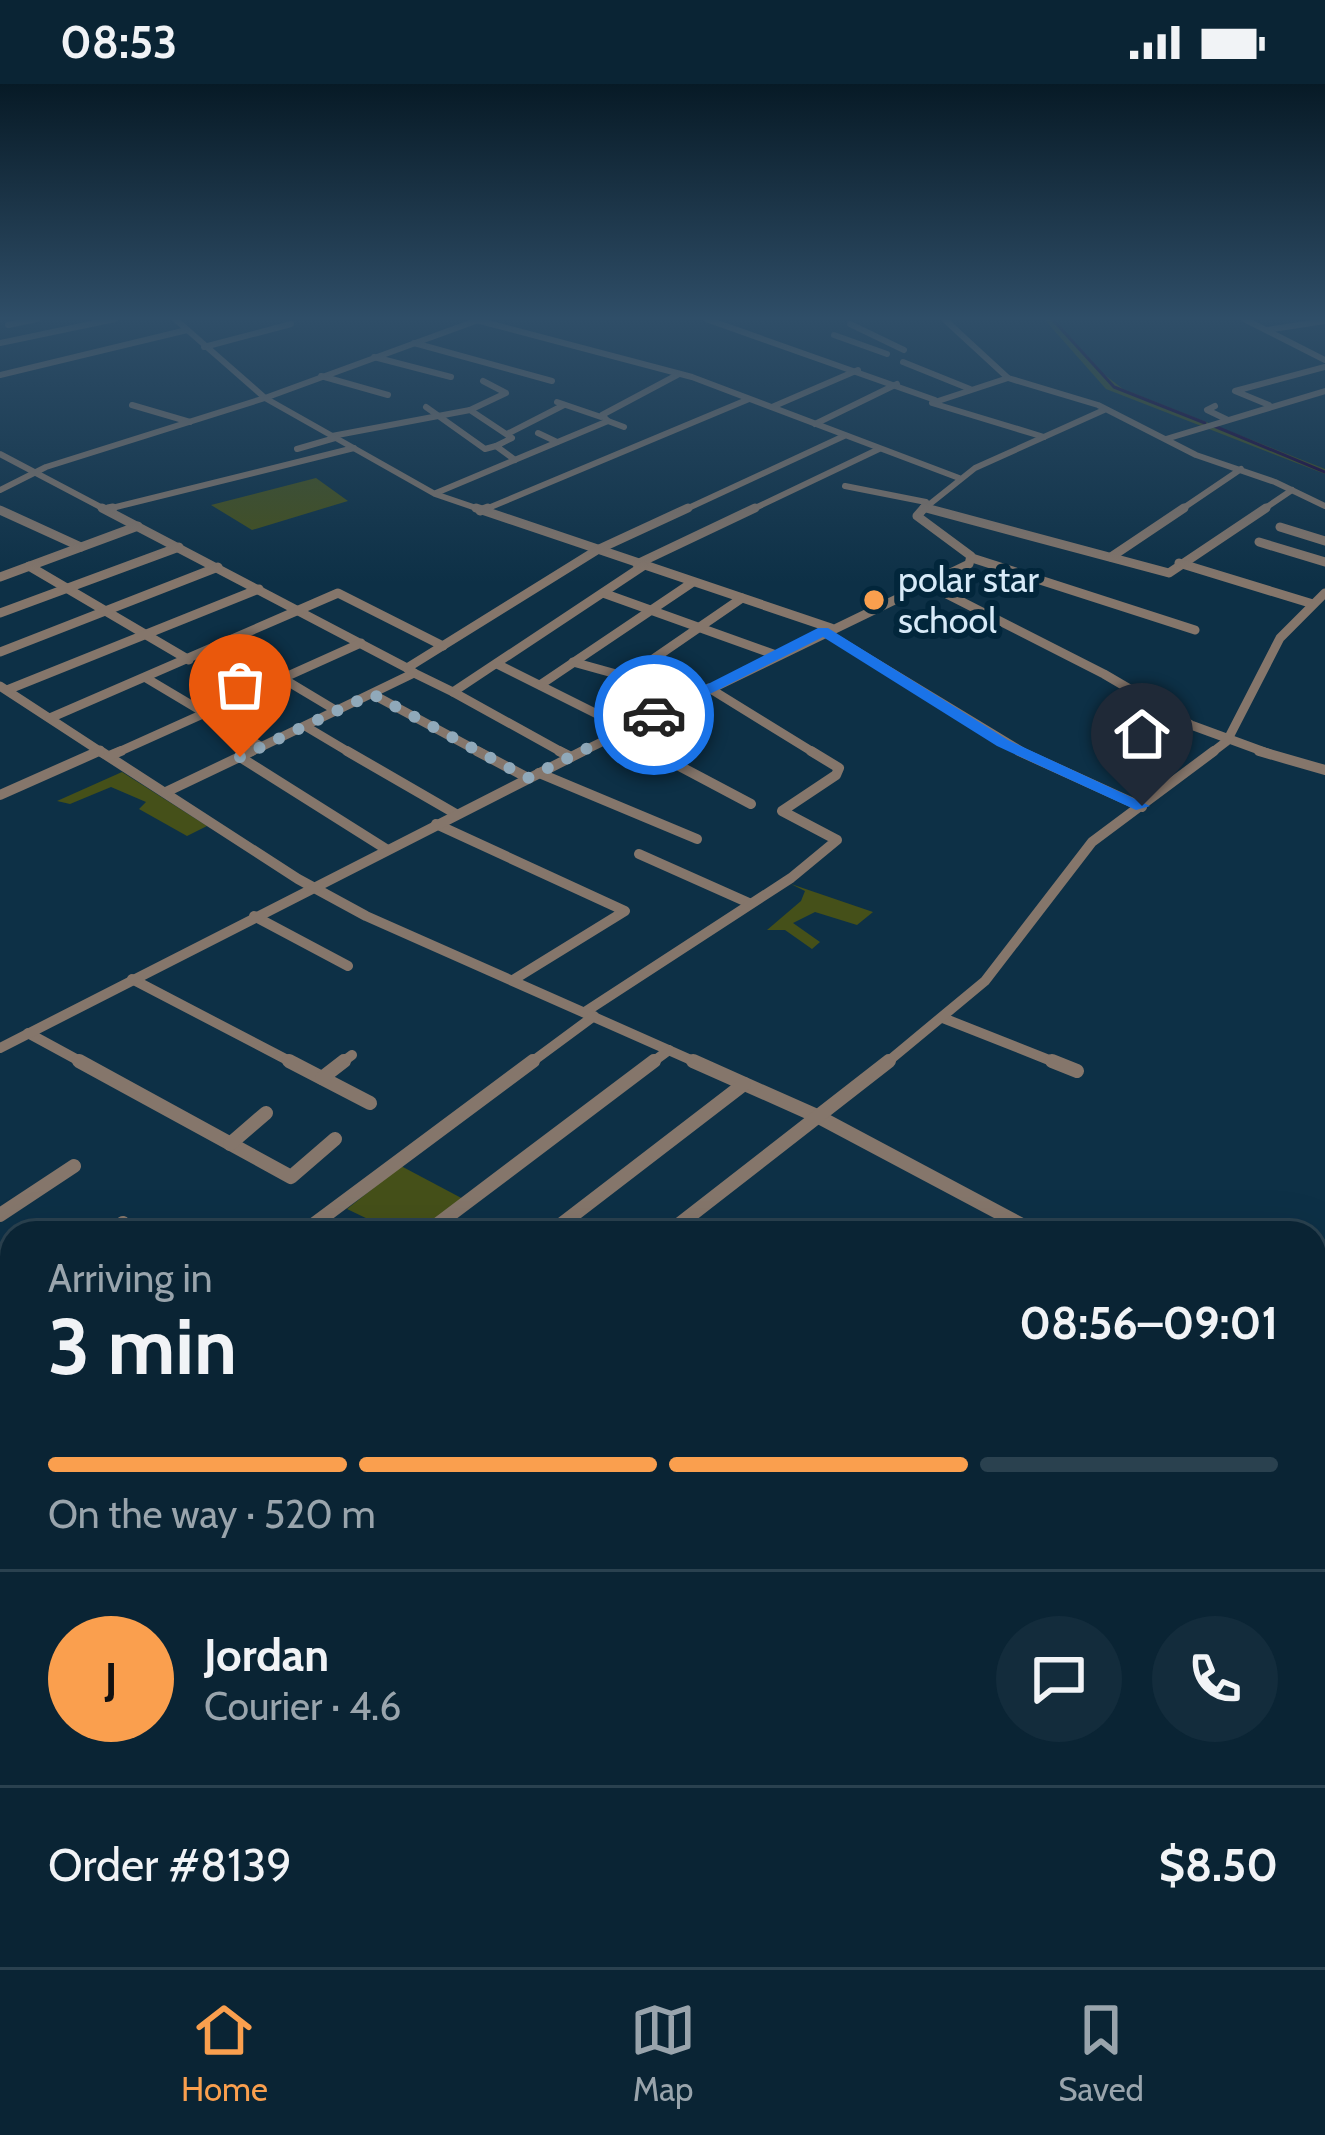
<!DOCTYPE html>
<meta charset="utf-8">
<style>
:root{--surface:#0a2434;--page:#132c3c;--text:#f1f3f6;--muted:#99a4ac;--line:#2a414f;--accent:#fa9f4e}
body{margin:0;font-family:Cabin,sans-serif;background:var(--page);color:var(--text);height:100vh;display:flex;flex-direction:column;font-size:45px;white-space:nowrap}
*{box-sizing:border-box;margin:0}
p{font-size:39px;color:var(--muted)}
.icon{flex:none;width:66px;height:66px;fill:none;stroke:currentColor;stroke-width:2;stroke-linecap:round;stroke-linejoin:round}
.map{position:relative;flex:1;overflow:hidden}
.panel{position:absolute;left:0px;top:1137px;width:1326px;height:747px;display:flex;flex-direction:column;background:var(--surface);border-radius:36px 36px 0 0;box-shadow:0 12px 48px #0002,0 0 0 3px var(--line)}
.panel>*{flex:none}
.pin{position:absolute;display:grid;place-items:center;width:102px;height:102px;color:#fff;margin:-123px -51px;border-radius:50% 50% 50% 0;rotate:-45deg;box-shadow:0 0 12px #0007}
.pin .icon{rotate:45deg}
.courier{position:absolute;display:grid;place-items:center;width:120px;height:120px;margin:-60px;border:9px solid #1a73e8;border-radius:50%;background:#fff;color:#222;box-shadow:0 3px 15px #0007}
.headline em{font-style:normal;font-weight:700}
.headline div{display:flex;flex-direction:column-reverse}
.headline{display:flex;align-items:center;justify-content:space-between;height:204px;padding:0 48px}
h1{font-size:78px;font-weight:700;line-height:90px}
.bar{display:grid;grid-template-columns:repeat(4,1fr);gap:18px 12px;align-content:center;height:144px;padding:0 48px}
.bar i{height:15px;border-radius:9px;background:var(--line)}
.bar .selected{background:var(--accent)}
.bar p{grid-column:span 4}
.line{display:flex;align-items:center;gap:30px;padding:0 48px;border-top:3px solid var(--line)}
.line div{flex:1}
.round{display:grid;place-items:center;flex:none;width:126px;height:126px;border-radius:63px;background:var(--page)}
.status{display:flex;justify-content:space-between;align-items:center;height:84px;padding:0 60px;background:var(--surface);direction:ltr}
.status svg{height:33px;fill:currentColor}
.tabs{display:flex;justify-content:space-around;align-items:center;height:168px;border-top:3px solid var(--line);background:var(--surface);font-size:33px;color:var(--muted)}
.tabs a{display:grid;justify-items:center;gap:6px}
.tabs .selected{color:var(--accent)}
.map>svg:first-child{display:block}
.green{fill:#455019}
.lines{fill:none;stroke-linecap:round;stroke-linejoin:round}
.stream{stroke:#1d0339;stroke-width:3}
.street-far4{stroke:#85766b;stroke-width:6}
.street-far3{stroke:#85766b;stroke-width:9}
.street-far2{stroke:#85766b;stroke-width:10}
.street-far1{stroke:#85766b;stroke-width:14}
.street{stroke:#85766b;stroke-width:18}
.route{fill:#1a73e8}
.done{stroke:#90a9ba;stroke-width:12;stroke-dasharray:0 21.6}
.poi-dot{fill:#fa9f4e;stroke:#02263b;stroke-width:4.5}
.labels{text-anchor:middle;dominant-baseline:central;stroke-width:12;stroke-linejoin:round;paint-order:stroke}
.far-poi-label{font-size:36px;fill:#d7eaf8;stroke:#02263b;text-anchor:start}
</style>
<div class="status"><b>08:53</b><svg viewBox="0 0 49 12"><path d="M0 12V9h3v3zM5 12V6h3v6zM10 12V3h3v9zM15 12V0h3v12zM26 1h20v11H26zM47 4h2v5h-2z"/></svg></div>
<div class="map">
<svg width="1325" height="1883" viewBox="0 0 1325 1883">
<rect width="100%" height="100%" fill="#0d3046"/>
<g class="green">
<path d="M 1044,235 L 1054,235 L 1097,285 L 1123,305 L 1325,385 L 1325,390 L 1106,305 Z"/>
<path d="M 316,394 L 348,417 L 252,446 L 211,421 Z"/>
<path d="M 122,688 L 207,742 L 187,752 L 139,725 L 146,718 L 111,703 L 70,720 L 57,717 Z"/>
<path d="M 791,800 L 873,828 L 857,841 L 815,828 L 793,839 L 820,858 L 812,865 L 785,846 L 767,846 L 801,817 L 805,807 Z"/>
<path d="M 401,1082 L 467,1117 L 430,1149 L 397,1149 L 347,1125 Z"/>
</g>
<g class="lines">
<g class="stream">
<path d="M 1052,235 L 1114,303 L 1205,339"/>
<path d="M 1214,342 L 1325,388"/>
</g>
<g class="street-far4">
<path d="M 175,235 L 265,314 L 435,410 L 485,427"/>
<path d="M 706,235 L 935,316"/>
<path d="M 944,235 L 1008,294 L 1098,321 L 1196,371 L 1275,398 L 1325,422"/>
<path d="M 1244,235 L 1325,276"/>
<path d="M 476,236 L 692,293 L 959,394"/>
<path d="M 850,240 L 904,266"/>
<path d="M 8,241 L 37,235"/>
<path d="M 1267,246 L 1325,237"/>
<path d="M 834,251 L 887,270"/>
<path d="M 0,259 L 115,235"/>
<path d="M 414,259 L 552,297"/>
<path d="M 204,263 L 291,240"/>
<path d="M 374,273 L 451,293"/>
<path d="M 903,278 L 970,305"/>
<path d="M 0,291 L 187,246"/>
<path d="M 321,292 L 388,311"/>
<path d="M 1008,294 L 932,319 L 1044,353"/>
<path d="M 557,318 L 601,333"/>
<path d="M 132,321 L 190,338"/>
<path d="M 1269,321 L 1235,307 L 1325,283"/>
<path d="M 1215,322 L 1207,326 L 1228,336"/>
<path d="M 426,323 L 485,365 L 496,362"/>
<path d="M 772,323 L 858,286"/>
<path d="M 470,326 L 506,309 L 483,297"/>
<path d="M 608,337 L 602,331 L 679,290"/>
<path d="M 815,340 L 897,300"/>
<path d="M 538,349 L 557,358"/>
<path d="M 507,350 L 564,321"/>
<path d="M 332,352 L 470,326 L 512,354 L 496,362 L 515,376"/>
<path d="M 1166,355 L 1325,307"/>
<path d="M 297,365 L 335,354"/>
<path d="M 0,370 L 108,427"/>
<path d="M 845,402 L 926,418"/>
<path d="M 0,406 L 46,383 L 265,314 L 481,235"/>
<path d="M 436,409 L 608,337 L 624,343"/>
<path d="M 923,423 L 937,427"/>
<path d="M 108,425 L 354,364"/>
<path d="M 481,427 L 749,315"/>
<path d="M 682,427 L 844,352"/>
<path d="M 749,427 L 879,365"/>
<path d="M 921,427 L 975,384 L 1104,326"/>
<path d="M 1179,427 L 1241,385"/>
<path d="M 1261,427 L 1292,406"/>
</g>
<g class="street-far3">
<path d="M 102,424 L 407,584"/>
<path d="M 476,424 L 831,544"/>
<path d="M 926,424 L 1169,489 L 1266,424"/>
<path d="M 108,425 L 113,424"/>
<path d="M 0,426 L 81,463"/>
<path d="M 480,427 L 488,424"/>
<path d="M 1280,443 L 1325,457"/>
<path d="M 1259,458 L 1325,478"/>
<path d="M 1111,473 L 1184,424"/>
<path d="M 972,474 L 1195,546"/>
<path d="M 1179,479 L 1313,520"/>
<path d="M 637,480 L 755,424"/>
<path d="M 29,482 L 189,576"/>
<path d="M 0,493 L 138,442"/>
<path d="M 925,499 L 1104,590 L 1191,641 L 1270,670"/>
<path d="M 603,509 L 776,571"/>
<path d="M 0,529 L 179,463"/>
<path d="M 823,547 L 1026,670"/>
<path d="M 225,560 L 337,627"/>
<path d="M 0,568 L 218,483"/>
<path d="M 573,578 L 627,593 L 742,514"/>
<path d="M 497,580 L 627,645"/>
<path d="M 414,589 L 453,608 L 643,482"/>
<path d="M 146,594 L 262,663"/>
<path d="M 540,601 L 693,498"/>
<path d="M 0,602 L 104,670"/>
<path d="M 709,604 L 816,670"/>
<path d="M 7,606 L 259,505"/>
<path d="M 453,608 L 565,670"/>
<path d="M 372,610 L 483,670"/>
<path d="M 50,634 L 338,509 L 443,562"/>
<path d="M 305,642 L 352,670"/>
<path d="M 618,649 L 657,670"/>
<path d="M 92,670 L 100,666"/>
<path d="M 114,670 L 361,559"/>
<path d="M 246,670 L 414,589 L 407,584 L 597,466 L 688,424"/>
<path d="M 577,670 L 969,480 L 971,472 L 917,432 L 924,424"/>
<path d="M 1210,670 L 1227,657 L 1280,554 L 1325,509"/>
</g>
<g class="street-far2">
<path d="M 100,667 L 298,795 L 366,832 L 700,980"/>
<path d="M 347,667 L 456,730"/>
<path d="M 477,667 L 528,694"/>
<path d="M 559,667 L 571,673"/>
<path d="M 651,667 L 751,720"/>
<path d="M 1019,667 L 1142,723"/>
<path d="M 1259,667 L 1325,686"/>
<path d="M 109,672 L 121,667"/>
<path d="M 240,673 L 386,765"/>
<path d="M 539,689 L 697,755"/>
<path d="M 166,708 L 252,667"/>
<path d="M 0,711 L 99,667"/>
<path d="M 436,740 L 625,827 L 513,896"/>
<path d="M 639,770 L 749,819"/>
<path d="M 254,832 L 348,882"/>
<path d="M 132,895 L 295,980"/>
<path d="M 585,928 L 791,794 L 837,756 L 782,727 L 836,691 L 839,684 L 811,667"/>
<path d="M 943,934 L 1059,980"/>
<path d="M 28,949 L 85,980"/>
<path d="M 0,964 L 583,667"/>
<path d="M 340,980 L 352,971"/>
<path d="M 529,980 L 594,932"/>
<path d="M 650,980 L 669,966"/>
<path d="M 885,980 L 985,897 L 1092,758 L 1214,667"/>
</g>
<g class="street-far1">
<path d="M 79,977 L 291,1093 L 335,1055"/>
<path d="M 289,977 L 370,1019"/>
<path d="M 693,977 L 819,1033 L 1037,1149"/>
<path d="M 1052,977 L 1077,987"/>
<path d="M 322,994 L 344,977"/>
<path d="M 230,1060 L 266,1029"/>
<path d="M 0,1131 L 74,1082"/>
<path d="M 109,1149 L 123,1139"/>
<path d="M 302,1149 L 533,977"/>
<path d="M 426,1149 L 654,977"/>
<path d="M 550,1149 L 744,1000"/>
<path d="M 668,1149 L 889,977"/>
<path d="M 0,1225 L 12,1217"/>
<path d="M 1314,1313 L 1318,1291"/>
<path d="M 0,1371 L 7,1377"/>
</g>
<g class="street">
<path d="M 4,1374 L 12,1381"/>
<path d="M 1314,1533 L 1325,1539"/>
<path d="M 1314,1639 L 1325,1645"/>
<path d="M 0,1711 L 12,1701"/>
<path d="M 1314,1823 L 1325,1783"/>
<path d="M 695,1872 L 710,1883"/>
<path d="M 729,1883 L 736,1872"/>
<path d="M 877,1883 L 883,1872"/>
<path d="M 1297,1883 L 1300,1872"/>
</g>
</g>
<linearGradient id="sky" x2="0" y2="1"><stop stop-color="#071a26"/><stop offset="0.47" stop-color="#2f4e68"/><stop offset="1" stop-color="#2f4e68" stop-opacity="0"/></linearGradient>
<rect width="1325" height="499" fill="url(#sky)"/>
<path class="route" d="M 818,544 L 828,544 L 1008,656 L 1150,722 L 1136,726 L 997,662 L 823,553 L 660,635 L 647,631 Z"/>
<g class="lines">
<path class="done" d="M 240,673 L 372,610 L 528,694 L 654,631"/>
</g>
<circle class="poi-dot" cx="874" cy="516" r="12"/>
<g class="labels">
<g class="far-poi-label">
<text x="898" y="495">polar star<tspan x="898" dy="41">school</tspan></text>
</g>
</g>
</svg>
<div class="pin" style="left:240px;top:673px;background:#ea580c"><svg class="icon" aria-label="bag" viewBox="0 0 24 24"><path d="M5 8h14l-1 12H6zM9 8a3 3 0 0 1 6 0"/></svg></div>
<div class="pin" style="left:1142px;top:722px;background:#1f2937"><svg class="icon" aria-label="home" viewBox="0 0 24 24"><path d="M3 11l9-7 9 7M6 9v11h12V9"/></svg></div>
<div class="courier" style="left:654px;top:631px"><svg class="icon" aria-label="car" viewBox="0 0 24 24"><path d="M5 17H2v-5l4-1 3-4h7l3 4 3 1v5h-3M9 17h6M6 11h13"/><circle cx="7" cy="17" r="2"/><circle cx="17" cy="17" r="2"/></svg></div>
<section class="panel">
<div class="headline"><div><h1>3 min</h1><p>Arriving in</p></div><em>08:56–09:01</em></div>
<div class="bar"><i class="selected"></i><i class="selected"></i><i class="selected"></i><i></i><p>On the way · 520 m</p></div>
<div class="line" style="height:216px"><b class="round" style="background:var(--accent);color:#111">J</b><div><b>Jordan</b><p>Courier · 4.6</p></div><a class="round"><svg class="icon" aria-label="chat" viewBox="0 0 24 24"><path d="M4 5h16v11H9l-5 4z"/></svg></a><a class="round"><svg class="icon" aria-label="phone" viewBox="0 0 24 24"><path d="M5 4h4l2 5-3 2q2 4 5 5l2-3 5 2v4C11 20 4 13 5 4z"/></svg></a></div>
<div class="line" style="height:156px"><div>Order #8139</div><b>$8.50</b></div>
</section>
</div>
<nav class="tabs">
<a class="selected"><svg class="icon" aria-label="home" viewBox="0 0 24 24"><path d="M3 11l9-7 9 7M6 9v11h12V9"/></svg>Home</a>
<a><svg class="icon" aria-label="map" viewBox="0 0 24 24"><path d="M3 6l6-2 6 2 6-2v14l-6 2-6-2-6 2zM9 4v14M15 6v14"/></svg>Map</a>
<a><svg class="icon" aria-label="saved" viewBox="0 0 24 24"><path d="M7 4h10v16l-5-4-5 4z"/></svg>Saved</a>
</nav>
